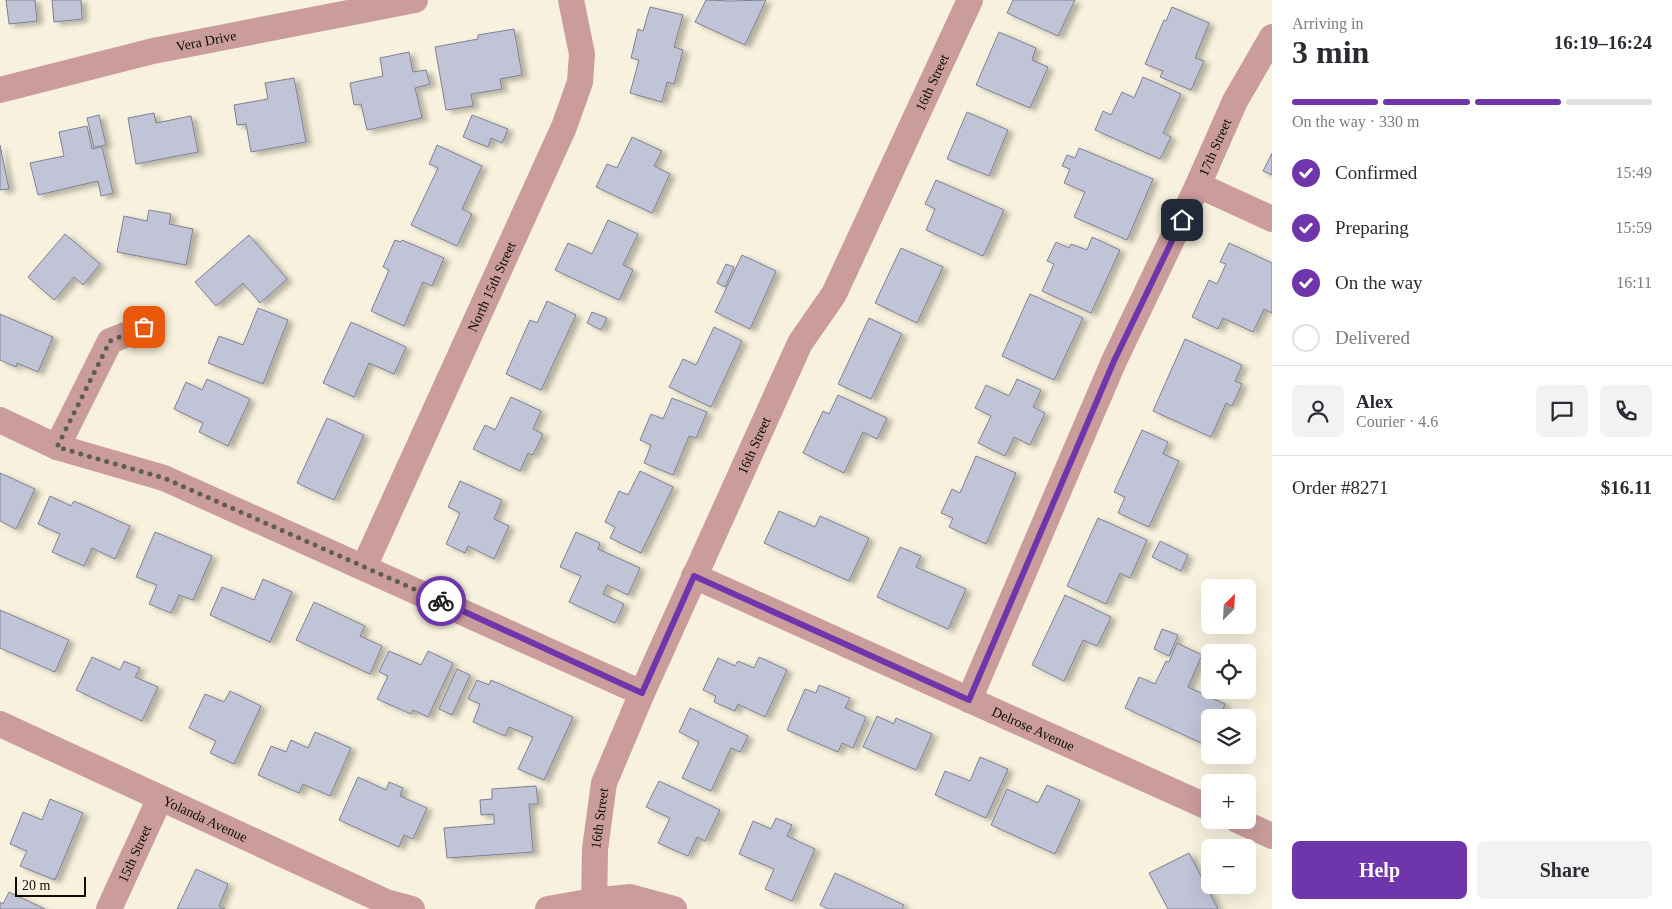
<!DOCTYPE html>
<meta charset="utf-8">
<style>
:root{--surface:#fff;--page:#f2f2f3;--text:#2b2b33;--muted:#7c7c81;--line:#e1e1e2;--accent:#6f35ab}
body{margin:0;font-family:Georgia,serif;background:var(--page);color:var(--text);height:100vh;display:flex;flex-direction:column;font-size:19px;white-space:nowrap}
*{box-sizing:border-box;margin:0}
p{font-size:16px;color:var(--muted)}
.icon{flex:none;width:28px;height:28px;fill:none;stroke:currentColor;stroke-width:2;stroke-linecap:round;stroke-linejoin:round}
.map{position:relative;flex:1;overflow:hidden}
.drawer{display:flex;flex-direction:column;background:var(--surface);width:400px}
.drawer>*{flex:none}
.needle{width:32px;rotate:24deg}
.controls{position:absolute;left:1201px;top:579px;display:grid;gap:10px}
.controls a{display:grid;place-items:center;width:55px;height:55px;border-radius:8px;background:var(--surface);box-shadow:0 5px 20px #0002;font-size:25px}
.scale{position:absolute;left:15px;bottom:12px;width:71px;box-sizing:border-box;padding-left:5px;border:2px solid #0f0d07;border-top:0;font-size:14px;line-height:18px;white-space:nowrap;color:#0f0d07;-webkit-text-stroke:4px #f7f1dd;paint-order:stroke}
.pin{position:absolute;display:grid;place-items:center;width:42px;height:42px;color:#fff;margin:-21px;border-radius:10px;box-shadow:0 2px 8px #0006}
.courier{position:absolute;display:grid;place-items:center;width:50px;height:50px;margin:-25px;border:4px solid #6f35ab;border-radius:50%;background:#fff;color:#222;box-shadow:0 1px 6px #0007}
.summary em{font-style:normal;font-weight:600}
.summary div{display:flex;flex-direction:column-reverse}
.summary{display:flex;align-items:center;justify-content:space-between;height:85px;padding:0 20px}
h1{font-size:32px;font-weight:600;line-height:38px}
.bar{display:grid;grid-template-columns:repeat(4,1fr);gap:8px 5px;align-content:center;height:60px;padding:0 20px}
.bar i{height:6px;border-radius:4px;background:var(--line)}
.bar .active{background:var(--accent)}
.bar p{grid-column:span 4}
.line{display:flex;align-items:center;gap:12px;padding:0 20px;border-top:1px solid var(--line)}
.line div{flex:1}
.round{display:grid;place-items:center;flex:none;width:52px;height:52px;border-radius:8px;background:var(--page)}
ol{padding:0 20px;list-style:none}
li{display:flex;align-items:center;gap:15px;height:55px}
li p{margin-inline-start:auto}
li .icon{padding:5px;border-radius:50%;background:var(--accent);color:#fff;stroke-width:4}
li:last-child{color:var(--muted)}
li i{width:28px;height:28px;border:2px solid var(--line);border-radius:50%}
.button{display:flex;gap:10px;margin-top:auto;padding:10px 20px}
.button a{flex:1;height:58px;border-radius:8px;background:var(--accent);color:#fff;font-size:20px;font-weight:600;line-height:58px;text-align:center}
.button a+a{background:var(--page);color:var(--text)}
main{display:flex;flex:1;min-height:0}
.map>svg:first-child{display:block}
.building{fill:#c1c4d7;stroke:#7f8193;filter:url(#shadow)}
.lines{fill:none;stroke-linecap:round;stroke-linejoin:round}
.minor{stroke:#ca9c9b;stroke-width:26}
.done{stroke:#605d52;stroke-width:5;stroke-dasharray:0 9}
.route{stroke:#6f35ab;stroke-width:6}
.labels{text-anchor:middle;dominant-baseline:central;stroke-width:5;stroke-linejoin:round;paint-order:stroke}
.street-label{font-size:14px;fill:#0f0d07;stroke:#f7f1dd}
</style>
<main>
<div class="map">
<svg width="1272" height="909" viewBox="0 0 1272 909">
<defs>
<filter id="shadow"><feDropShadow dx="5.5" dy="3" stdDeviation="2.5" flood-color="#0004"/></filter>
</defs>
<rect width="100%" height="100%" fill="#f7f1dd"/>
<g class="building">
<path d="M 6,0 L 35,0 L 37,21 L 9,24 Z"/>
<path d="M 52,0 L 81,0 L 82,19 L 54,22 Z"/>
<path d="M 706,0 L 730,1 L 766,0 L 745,45 L 695,22 Z"/>
<path d="M 1013,0 L 1075,0 L 1058,36 L 1007,13 Z"/>
<path d="M 650,7 L 683,15 L 674,47 L 683,50 L 674,84 L 667,82 L 662,102 L 630,93 L 639,60 L 631,58 L 638,29 L 643,31 Z"/>
<path d="M 1172,7 L 1209,23 L 1195,58 L 1204,61 L 1191,90 L 1160,77 L 1163,71 L 1145,64 L 1164,20 L 1166,21 Z"/>
<path d="M 514,29 L 522,75 L 500,79 L 502,89 L 471,94 L 473,106 L 446,110 L 435,47 L 478,39 L 478,35 Z"/>
<path d="M 999,32 L 1036,48 L 1032,60 L 1048,67 L 1030,108 L 976,85 Z"/>
<path d="M 409,52 L 413,72 L 426,70 L 430,84 L 415,88 L 422,118 L 367,130 L 361,104 L 354,105 L 350,83 L 383,76 L 380,58 Z"/>
<path d="M 1143,77 L 1181,94 L 1163,133 L 1171,137 L 1160,159 L 1095,130 L 1103,111 L 1111,115 L 1122,92 L 1134,98 Z"/>
<path d="M 294,78 L 306,142 L 251,152 L 246,124 L 237,125 L 234,105 L 268,99 L 265,83 Z"/>
<path d="M 967,112 L 1008,130 L 989,176 L 947,159 Z"/>
<path d="M 154,113 L 156,123 L 191,116 L 198,152 L 136,164 L 128,118 Z"/>
<path d="M 99,115 L 106,145 L 94,147 L 87,118 Z"/>
<path d="M 472,115 L 508,129 L 502,143 L 491,138 L 488,147 L 463,137 Z"/>
<path d="M 87,126 L 92,149 L 102,147 L 113,193 L 101,196 L 98,181 L 38,195 L 30,163 L 64,156 L 59,132 Z"/>
<path d="M 632,137 L 662,151 L 654,166 L 670,174 L 652,213 L 596,187 L 607,164 L 617,168 Z"/>
<path d="M 0,145 L 9,189 L 0,190 Z"/>
<path d="M 437,145 L 482,166 L 462,209 L 472,214 L 457,246 L 411,225 L 438,168 L 429,164 Z"/>
<path d="M 1079,148 L 1153,179 L 1127,240 L 1074,217 L 1085,192 L 1064,183 L 1070,169 L 1062,166 L 1067,155 L 1075,158 Z"/>
<path d="M 1272,153 L 1272,175 L 1263,171 Z"/>
<path d="M 936,180 L 1004,210 L 983,256 L 926,230 L 935,209 L 925,204 Z"/>
<path d="M 149,210 L 171,214 L 169,224 L 193,229 L 186,265 L 117,252 L 124,216 L 147,221 Z"/>
<path d="M 608,220 L 638,234 L 623,265 L 633,270 L 619,300 L 555,270 L 568,243 L 592,254 Z"/>
<path d="M 65,234 L 100,264 L 83,285 L 74,277 L 54,300 L 28,277 Z"/>
<path d="M 249,235 L 287,279 L 260,303 L 243,283 L 216,306 L 195,282 Z"/>
<path d="M 1092,237 L 1120,250 L 1091,313 L 1042,291 L 1054,264 L 1047,261 L 1056,242 L 1069,248 L 1071,244 L 1087,250 Z"/>
<path d="M 395,240 L 401,242 L 402,240 L 444,258 L 432,286 L 423,282 L 404,326 L 371,311 L 389,270 L 383,267 Z"/>
<path d="M 1229,243 L 1272,263 L 1272,313 L 1264,309 L 1253,332 L 1223,318 L 1218,329 L 1192,317 L 1209,280 L 1217,284 L 1226,264 L 1220,262 Z"/>
<path d="M 901,248 L 943,267 L 917,323 L 875,303 Z"/>
<path d="M 742,255 L 776,271 L 750,329 L 715,312 Z"/>
<path d="M 726,264 L 734,267 L 725,287 L 717,283 Z"/>
<path d="M 1030,294 L 1083,318 L 1054,380 L 1002,356 Z"/>
<path d="M 547,301 L 576,315 L 541,390 L 506,374 L 530,320 L 537,323 Z"/>
<path d="M 258,308 L 288,320 L 263,384 L 208,363 L 219,336 L 243,345 Z"/>
<path d="M 592,312 L 607,318 L 601,330 L 587,323 Z"/>
<path d="M 0,314 L 53,337 L 38,372 L 17,363 L 16,367 L 0,360 Z"/>
<path d="M 869,318 L 902,334 L 871,399 L 838,384 Z"/>
<path d="M 351,322 L 406,347 L 394,374 L 369,363 L 354,397 L 323,383 Z"/>
<path d="M 714,327 L 742,341 L 711,407 L 669,387 L 683,359 L 696,365 Z"/>
<path d="M 1185,339 L 1242,365 L 1235,381 L 1242,384 L 1232,406 L 1226,403 L 1211,437 L 1153,411 Z"/>
<path d="M 207,379 L 250,399 L 228,446 L 199,432 L 203,423 L 174,409 L 186,382 L 202,390 Z"/>
<path d="M 1017,379 L 1041,390 L 1033,407 L 1045,413 L 1030,445 L 1014,437 L 1005,456 L 978,443 L 991,416 L 975,408 L 986,385 L 1009,396 Z"/>
<path d="M 838,395 L 887,418 L 877,439 L 863,432 L 844,473 L 803,453 L 823,411 L 829,414 Z"/>
<path d="M 511,397 L 541,411 L 533,429 L 543,434 L 533,455 L 528,453 L 520,471 L 473,449 L 485,425 L 495,430 Z"/>
<path d="M 672,398 L 707,412 L 696,438 L 689,436 L 673,475 L 644,463 L 651,445 L 640,440 L 651,414 L 663,419 Z"/>
<path d="M 327,418 L 364,435 L 334,500 L 297,483 Z"/>
<path d="M 1142,430 L 1168,442 L 1163,454 L 1179,461 L 1149,527 L 1118,513 L 1125,497 L 1114,492 Z"/>
<path d="M 976,456 L 1016,473 L 986,544 L 949,527 L 953,518 L 941,513 L 952,489 L 960,493 Z"/>
<path d="M 640,471 L 673,487 L 641,553 L 610,538 L 615,527 L 605,522 L 619,491 L 628,495 Z"/>
<path d="M 0,473 L 35,489 L 16,529 L 0,521 Z"/>
<path d="M 460,481 L 502,500 L 494,519 L 509,526 L 494,559 L 468,546 L 465,553 L 446,544 L 460,513 L 448,507 Z"/>
<path d="M 50,496 L 71,506 L 74,501 L 130,526 L 115,559 L 92,548 L 84,566 L 52,552 L 60,534 L 38,524 Z"/>
<path d="M 779,511 L 815,527 L 820,516 L 869,538 L 849,581 L 764,543 Z"/>
<path d="M 1098,518 L 1147,540 L 1130,578 L 1120,573 L 1106,604 L 1067,586 Z"/>
<path d="M 155,532 L 212,556 L 193,600 L 179,595 L 171,613 L 149,604 L 157,585 L 136,577 Z"/>
<path d="M 576,532 L 600,543 L 598,549 L 640,568 L 628,595 L 607,585 L 603,594 L 624,604 L 615,623 L 569,602 L 581,576 L 560,567 Z"/>
<path d="M 1160,541 L 1188,555 L 1181,571 L 1152,557 Z"/>
<path d="M 900,547 L 921,556 L 916,567 L 966,589 L 948,629 L 877,597 Z"/>
<path d="M 263,579 L 292,592 L 270,642 L 210,615 L 222,587 L 254,600 Z"/>
<path d="M 1065,595 L 1111,617 L 1097,646 L 1083,640 L 1064,681 L 1032,665 Z"/>
<path d="M 314,602 L 365,626 L 360,636 L 382,646 L 370,674 L 296,640 Z"/>
<path d="M 0,610 L 69,640 L 55,672 L 0,648 Z"/>
<path d="M 1162,629 L 1178,635 L 1169,656 L 1154,649 Z"/>
<path d="M 1177,643 L 1202,655 L 1188,687 L 1225,704 L 1223,709 L 1236,715 L 1235,718 L 1210,718 L 1210,747 L 1125,708 L 1139,677 L 1155,684 L 1166,661 L 1169,662 Z"/>
<path d="M 389,651 L 421,665 L 428,651 L 453,663 L 428,717 L 413,710 L 411,714 L 377,699 L 388,676 L 379,672 Z"/>
<path d="M 92,657 L 120,670 L 124,661 L 140,668 L 135,677 L 158,687 L 142,721 L 76,690 Z"/>
<path d="M 759,657 L 787,670 L 765,717 L 738,704 L 735,711 L 714,702 L 716,696 L 703,690 L 718,658 L 735,666 L 738,661 L 754,668 Z"/>
<path d="M 457,669 L 470,675 L 452,715 L 439,709 Z"/>
<path d="M 477,680 L 489,685 L 491,680 L 573,717 L 544,780 L 518,769 L 533,737 L 509,727 L 505,736 L 473,722 L 480,704 L 468,699 Z"/>
<path d="M 819,685 L 850,698 L 845,708 L 866,717 L 853,748 L 842,743 L 838,752 L 787,730 L 805,689 L 816,693 Z"/>
<path d="M 230,691 L 261,706 L 234,764 L 210,753 L 216,741 L 189,728 L 205,694 L 224,702 Z"/>
<path d="M 690,708 L 748,736 L 740,752 L 731,748 L 711,791 L 682,778 L 699,742 L 679,732 Z"/>
<path d="M 877,716 L 894,724 L 896,718 L 932,734 L 916,770 L 863,747 Z"/>
<path d="M 315,732 L 351,748 L 330,796 L 303,784 L 299,793 L 258,775 L 271,746 L 286,752 L 291,740 L 308,748 Z"/>
<path d="M 980,757 L 1008,769 L 986,818 L 935,795 L 945,771 L 970,781 Z"/>
<path d="M 358,777 L 386,790 L 389,782 L 403,788 L 400,796 L 427,808 L 413,839 L 404,835 L 399,847 L 339,820 Z"/>
<path d="M 659,781 L 720,810 L 705,841 L 697,837 L 688,856 L 658,843 L 670,818 L 646,807 Z"/>
<path d="M 1047,785 L 1080,800 L 1055,854 L 991,825 L 1007,789 L 1038,803 Z"/>
<path d="M 536,786 L 538,804 L 529,804 L 533,852 L 447,858 L 444,828 L 494,824 L 494,814 L 481,815 L 480,800 L 492,799 L 492,789 Z"/>
<path d="M 50,799 L 83,813 L 55,880 L 20,866 L 27,851 L 10,844 L 23,812 L 42,820 Z"/>
<path d="M 776,818 L 792,825 L 787,836 L 815,849 L 792,901 L 765,889 L 774,869 L 739,854 L 753,821 L 771,829 Z"/>
<path d="M 1189,853 L 1218,909 L 1168,909 L 1149,873 Z"/>
<path d="M 196,869 L 228,884 L 219,906 L 225,909 L 177,909 Z"/>
<path d="M 835,873 L 904,905 L 902,909 L 828,909 L 820,905 Z"/>
<path d="M 9,892 L 45,909 L 0,909 L 0,902 L 3,904 Z"/>
</g>
<g class="lines">
<g class="minor">
<path id="s1" d="M 0,90 L 153,51 L 415,0"/>
<path d="M 1198,185 L 1272,219"/>
<path d="M 0,420 L 57,447 L 164,478 L 642,693"/>
<path d="M 57,447 L 110,341 L 145,327"/>
<path id="s2" d="M 364,567 L 564,127 L 580,82 L 582,54 L 571,0"/>
<path id="s3" d="M 694,576 L 1210,808"/>
<path id="s4" d="M 969,700 L 1114,361 L 1198,185 L 1235,101 L 1272,37"/>
<path id="s5" d="M 0,724 L 386,902 L 412,909"/>
<path d="M 1237,820 L 1272,836"/>
<path id="s6" d="M 109,909 L 160,798"/>
<path d="M 548,909 L 593,901 L 630,897 L 674,909"/>
<path id="s7" d="M 594,909 L 595,849 L 604,783 L 642,693 L 800,343 L 834,294 L 970,0"/>
</g>
</g>
<g class="lines">
<path class="done" d="M 144,327 L 110,341 L 57,447 L 164,478 L 441,601"/>
<path class="route" d="M 441,601 L 642,693 L 694,576 L 969,700 L 1114,361 L 1182,220"/>
</g>
<g class="labels">
<g class="street-label">
<text stroke="none"><textPath href="#s1" startOffset="212">Vera Drive</textPath></text>
<text stroke="none"><textPath href="#s7" startOffset="901">16th Street</textPath></text>
<text stroke="none"><textPath href="#s4" startOffset="605">17th Street</textPath></text>
<text stroke="none"><textPath href="#s2" startOffset="308">North 15th Street</textPath></text>
<text stroke="none"><textPath href="#s7" startOffset="496">16th Street</textPath></text>
<text stroke="none"><textPath href="#s3" startOffset="372">Delrose Avenue</textPath></text>
<text stroke="none"><textPath href="#s7" startOffset="91">16th Street</textPath></text>
<text stroke="none"><textPath href="#s5" startOffset="226">Yolanda Avenue</textPath></text>
<text stroke="none"><textPath href="#s6" startOffset="61">15th Street</textPath></text>
</g>
</g>
</svg>
<div class="controls">
<a><svg class="needle" viewBox="-14 -14 28 28"><path d="M0-13l5 13h-10z" fill="#e53935"/><path d="M0 13l5-13h-10z" fill="#7c7c81"/></svg></a>
<a><svg class="icon" aria-label="locate" viewBox="0 0 24 24"><circle cx="12" cy="12" r="6"/><path d="M12 2v4M12 18v4M2 12h4M18 12h4"/></svg></a>
<a><svg class="icon" aria-label="layers" viewBox="0 0 24 24"><path d="M12 4l9 5-9 5-9-5zM3 14l9 5 9-5"/></svg></a>
<a>+</a>
<a>−</a>
</div>
<div class="scale">20 m</div>
<div class="pin" style="left:144px;top:327px;background:#ea580c"><svg class="icon" aria-label="bag" viewBox="0 0 24 24"><path d="M5 8h14l-1 12H6zM9 8a3 3 0 0 1 6 0"/></svg></div>
<div class="pin" style="left:1182px;top:220px;background:#1f2937"><svg class="icon" aria-label="home" viewBox="0 0 24 24"><path d="M3 11l9-7 9 7M6 9v11h12V9"/></svg></div>
<div class="courier" style="left:441px;top:601px"><svg class="icon" aria-label="bike" viewBox="0 0 24 24"><circle cx="6" cy="16" r="4"/><circle cx="18" cy="16" r="4"/><path d="M6 16l4-8h5l3 8M10 8l3 8H6M13 5h3"/></svg></div>
</div>
<section class="drawer">
<div class="summary"><div><h1>3 min</h1><p>Arriving in</p></div><em>16:19–16:24</em></div>
<div class="bar"><i class="active"></i><i class="active"></i><i class="active"></i><i></i><p>On the way · 330 m</p></div>
<ol>
<li><svg class="icon" aria-label="check" viewBox="0 0 24 24"><path d="M5 12l5 5 9-10"/></svg>Confirmed<p>15:49</p></li>
<li><svg class="icon" aria-label="check" viewBox="0 0 24 24"><path d="M5 12l5 5 9-10"/></svg>Preparing<p>15:59</p></li>
<li><svg class="icon" aria-label="check" viewBox="0 0 24 24"><path d="M5 12l5 5 9-10"/></svg>On the way<p>16:11</p></li>
<li><i></i>Delivered</li>
</ol>
<div class="line" style="height:90px"><a class="round"><svg class="icon" aria-label="person" viewBox="0 0 24 24"><circle cx="12" cy="8" r="4"/><path d="M4 21q1-7 8-7t8 7"/></svg></a><div><b>Alex</b><p>Courier · 4.6</p></div><a class="round"><svg class="icon" aria-label="chat" viewBox="0 0 24 24"><path d="M4 5h16v11H9l-5 4z"/></svg></a><a class="round"><svg class="icon" aria-label="phone" viewBox="0 0 24 24"><path d="M5 4h4l2 5-3 2q2 4 5 5l2-3 5 2v4C11 20 4 13 5 4z"/></svg></a></div>
<div class="line" style="height:65px"><div>Order #8271</div><b>$16.11</b></div>
<div class="button"><a>Help</a><a>Share</a></div>
</section>
</main>
